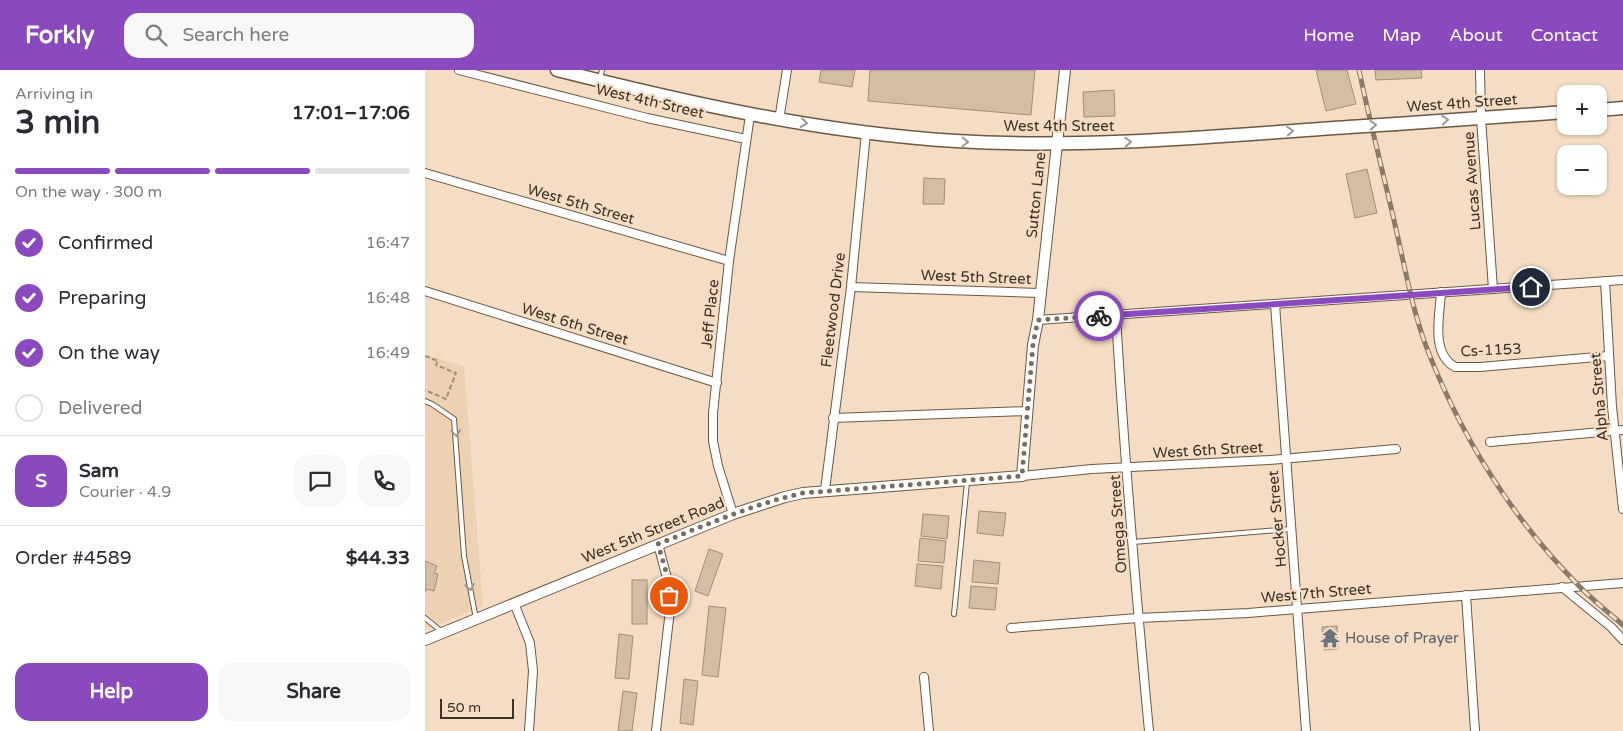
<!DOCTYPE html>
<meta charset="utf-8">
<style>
:root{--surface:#fff;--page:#f7f7f7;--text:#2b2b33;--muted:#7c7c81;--line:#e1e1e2;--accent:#8a49bd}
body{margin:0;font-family:"Varela Round",sans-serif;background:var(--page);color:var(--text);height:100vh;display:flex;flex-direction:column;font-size:19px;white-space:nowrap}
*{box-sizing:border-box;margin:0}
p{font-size:16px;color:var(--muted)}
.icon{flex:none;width:28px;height:28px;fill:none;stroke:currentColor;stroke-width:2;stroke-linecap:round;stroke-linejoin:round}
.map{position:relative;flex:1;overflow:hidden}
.panel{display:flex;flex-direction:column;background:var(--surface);width:425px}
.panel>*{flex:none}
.fabs{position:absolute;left:1132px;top:15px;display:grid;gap:10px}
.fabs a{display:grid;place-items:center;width:50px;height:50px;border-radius:10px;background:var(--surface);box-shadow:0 1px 4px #0004;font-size:25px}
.scale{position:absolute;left:15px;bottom:12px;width:74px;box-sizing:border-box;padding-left:5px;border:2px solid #3a3127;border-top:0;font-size:14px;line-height:18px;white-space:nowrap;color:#3a3127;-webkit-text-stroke:4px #f4ddc4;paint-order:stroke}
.pin{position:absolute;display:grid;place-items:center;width:42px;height:42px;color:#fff;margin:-21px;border:2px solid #fff;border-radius:50%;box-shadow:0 1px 5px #0007}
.courier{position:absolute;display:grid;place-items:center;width:50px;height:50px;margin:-25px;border:4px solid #8a49bd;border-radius:50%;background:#fff;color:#222;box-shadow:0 1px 6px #0007}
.overview em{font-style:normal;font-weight:700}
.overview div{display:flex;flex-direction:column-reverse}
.overview{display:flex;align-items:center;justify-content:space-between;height:85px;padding:0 15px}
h1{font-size:32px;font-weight:700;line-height:38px}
.bar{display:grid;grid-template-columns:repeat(4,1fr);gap:8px 5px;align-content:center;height:60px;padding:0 15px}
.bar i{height:6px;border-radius:4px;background:var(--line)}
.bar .current{background:var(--accent)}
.bar p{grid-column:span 4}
.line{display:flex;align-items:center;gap:12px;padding:0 15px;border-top:1px solid var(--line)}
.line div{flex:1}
.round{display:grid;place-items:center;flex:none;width:52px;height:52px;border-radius:15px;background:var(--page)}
ol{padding:0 15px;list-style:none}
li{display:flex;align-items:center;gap:15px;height:55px}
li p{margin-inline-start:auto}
li .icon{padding:5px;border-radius:50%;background:var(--accent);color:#fff;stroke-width:4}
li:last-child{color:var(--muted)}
li i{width:28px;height:28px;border:2px solid var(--line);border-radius:50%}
.primary-button{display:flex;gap:10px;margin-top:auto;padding:10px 15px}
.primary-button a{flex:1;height:58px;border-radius:15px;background:var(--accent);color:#fff;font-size:20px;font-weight:700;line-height:58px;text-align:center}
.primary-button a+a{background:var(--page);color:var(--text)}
header{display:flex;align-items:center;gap:30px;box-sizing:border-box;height:70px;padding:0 25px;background:var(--accent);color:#fff}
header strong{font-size:24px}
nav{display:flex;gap:28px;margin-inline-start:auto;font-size:18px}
.search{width:350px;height:45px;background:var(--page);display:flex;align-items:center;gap:12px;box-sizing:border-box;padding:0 18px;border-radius:15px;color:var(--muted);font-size:19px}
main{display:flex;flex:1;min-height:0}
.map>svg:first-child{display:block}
.built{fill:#ecd1b2}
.building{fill:#d3bda4;stroke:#a28d75}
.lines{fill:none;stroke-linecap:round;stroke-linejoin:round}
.service-casing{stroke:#6c5842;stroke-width:6}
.minor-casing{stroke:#6c5842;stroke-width:10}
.tertiary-casing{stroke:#6c5842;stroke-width:12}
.primary-casing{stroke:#6c5842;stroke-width:15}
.path{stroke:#a0907d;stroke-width:2;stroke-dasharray:5 2.5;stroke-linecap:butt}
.service{stroke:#fff;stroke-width:4}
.minor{stroke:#fff;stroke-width:8}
.tertiary{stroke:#fff;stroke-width:10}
.primary{stroke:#fff;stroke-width:12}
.rail-casing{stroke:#897a69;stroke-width:5}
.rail{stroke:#f4ddc4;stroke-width:3;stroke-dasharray:9;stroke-linecap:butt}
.primary-bridge-casing{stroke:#6c5842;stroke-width:15;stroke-linecap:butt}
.primary-bridge{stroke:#fff;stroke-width:12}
.oneway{stroke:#9c9893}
.done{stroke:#7b6d5e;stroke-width:5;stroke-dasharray:0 9}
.route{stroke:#8a49bd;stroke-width:6}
.labels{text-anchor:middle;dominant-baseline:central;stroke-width:4.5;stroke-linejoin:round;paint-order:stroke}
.street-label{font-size:15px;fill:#3a3127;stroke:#f4ddc4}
.worship-label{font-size:15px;fill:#5b616d;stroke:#f4ddc4;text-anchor:start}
</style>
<header>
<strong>Forkly</strong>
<div class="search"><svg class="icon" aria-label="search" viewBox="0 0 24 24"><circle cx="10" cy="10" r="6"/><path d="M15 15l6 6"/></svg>Search here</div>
<nav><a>Home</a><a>Map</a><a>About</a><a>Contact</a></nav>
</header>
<main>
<section class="panel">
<div class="overview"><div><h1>3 min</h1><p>Arriving in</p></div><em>17:01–17:06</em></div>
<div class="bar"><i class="current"></i><i class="current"></i><i class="current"></i><i></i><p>On the way · 300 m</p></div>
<ol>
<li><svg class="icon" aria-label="check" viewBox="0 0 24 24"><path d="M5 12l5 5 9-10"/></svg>Confirmed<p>16:47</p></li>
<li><svg class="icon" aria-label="check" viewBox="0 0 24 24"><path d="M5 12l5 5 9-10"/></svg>Preparing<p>16:48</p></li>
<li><svg class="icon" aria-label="check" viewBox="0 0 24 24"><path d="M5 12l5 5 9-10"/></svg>On the way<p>16:49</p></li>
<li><i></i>Delivered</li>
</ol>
<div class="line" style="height:90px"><b class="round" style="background:var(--accent);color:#fff">S</b><div><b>Sam</b><p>Courier · 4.9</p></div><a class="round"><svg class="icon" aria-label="chat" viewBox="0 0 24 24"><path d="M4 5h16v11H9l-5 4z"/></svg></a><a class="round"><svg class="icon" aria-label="phone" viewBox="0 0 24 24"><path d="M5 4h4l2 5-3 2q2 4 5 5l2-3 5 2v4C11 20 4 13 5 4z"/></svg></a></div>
<div class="line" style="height:65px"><div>Order #4589</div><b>$44.33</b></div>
<div class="primary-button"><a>Help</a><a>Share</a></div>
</section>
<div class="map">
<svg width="1198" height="661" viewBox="0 0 1198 661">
<rect width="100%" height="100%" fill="#f4ddc4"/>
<path class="built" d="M 0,284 L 39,297 L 58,536 L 0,560 Z"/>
<g class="building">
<path d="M 396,0 L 430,0 L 427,17 L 394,12 Z"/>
<path d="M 445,0 L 610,0 L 606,45 L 443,31 Z"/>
<path d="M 891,0 L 922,0 L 931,34 L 901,41 Z"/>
<path d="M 950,0 L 996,0 L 997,8 L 951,10 Z"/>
<path d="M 689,20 L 690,46 L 659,47 L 658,22 Z"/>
<path d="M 942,99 L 952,143 L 930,148 L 921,104 Z"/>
<path d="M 499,108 L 520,109 L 519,134 L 498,134 Z"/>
<path d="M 554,441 L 581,443 L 578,466 L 552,463 Z"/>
<path d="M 498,444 L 524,446 L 522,469 L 496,466 Z"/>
<path d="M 495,468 L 521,471 L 519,493 L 493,491 Z"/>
<path d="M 284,479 L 298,484 L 283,526 L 270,521 Z"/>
<path d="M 549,490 L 575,493 L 573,514 L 547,512 Z"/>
<path d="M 0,491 L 12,496 L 9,503 L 13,504 L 9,521 L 2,519 L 0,522 Z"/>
<path d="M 492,494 L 518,496 L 516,519 L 490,516 Z"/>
<rect x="207" y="510" width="15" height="44"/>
<path d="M 546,516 L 572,518 L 570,540 L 544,538 Z"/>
<path d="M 284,536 L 301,538 L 293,607 L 277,605 Z"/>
<path d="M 912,556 L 913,579 L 899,580 L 897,557 Z"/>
<path d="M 194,564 L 208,566 L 204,609 L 190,608 Z"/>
<path d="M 259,609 L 273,611 L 268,655 L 255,653 Z"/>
<path d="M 198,621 L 212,623 L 207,661 L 193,661 Z"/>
</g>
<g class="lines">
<defs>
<g id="service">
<path d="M 175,8 L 177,0"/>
<path d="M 0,331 L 7,334 L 29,349 L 39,486 L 51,549"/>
<path d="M 708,472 L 866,459"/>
<path d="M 529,544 L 542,412"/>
<path d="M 0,548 L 16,561"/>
</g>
<g id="minor">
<path d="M 34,0 L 222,48 L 321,69"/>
<path d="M 1055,0 L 1056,48 L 1068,219"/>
<path d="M 354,50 L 362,0"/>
<path d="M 0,103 L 304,191"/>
<path d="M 1180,211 L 1187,337 L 1198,439"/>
<path d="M 426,217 L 615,223"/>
<path d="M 0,221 L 292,313"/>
<path d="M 1016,222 C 1015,245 1005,283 1030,297 L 1055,297 L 1184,286"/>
<path d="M 850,234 L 881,661"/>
<path d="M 691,245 C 699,384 711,523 724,661"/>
<path d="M 613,250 L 1198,210"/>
<path d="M 408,348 L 603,341"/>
<path d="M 1065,372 L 1198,360"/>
<path d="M 597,406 L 667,399 L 844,390 L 971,379"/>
<path d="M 400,420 L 426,217 L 441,63"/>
<path d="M 308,444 L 293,396 L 288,371 L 288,343 L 304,191 L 325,45"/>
<path d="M 1137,517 L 1186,557 L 1198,570"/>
<path d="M 1041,525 L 1050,661"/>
<path d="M 89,533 L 105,573 L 108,601 L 104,661"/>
<path d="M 586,558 L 713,548 L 823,543 L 1198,513"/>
<path d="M 499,607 L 504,661"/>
<path d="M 231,661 L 245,540 L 243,512 L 233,474"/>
</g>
<path id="tertiary" d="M 0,570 L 308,444 L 360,427 L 378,423 L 597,406 L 608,275 L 613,250 L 640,0"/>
<g id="primary">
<path d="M 132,0 C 263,33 396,63 531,71 C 662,79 793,66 924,57"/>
<path d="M 1174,40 L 1198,38"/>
<path d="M 971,54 L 1141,42"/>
</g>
</defs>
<use href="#service" class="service-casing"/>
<use href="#minor" class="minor-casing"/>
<use href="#tertiary" class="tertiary-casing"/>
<use href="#primary" class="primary-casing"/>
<path class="path" d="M 0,286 L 13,291 L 11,295 L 31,303 L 21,329 L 0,320"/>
<use href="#service" class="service"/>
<use href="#minor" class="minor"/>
<use href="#tertiary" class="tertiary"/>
<use href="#primary" class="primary"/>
<defs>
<path id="rail" d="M 934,0 C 945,53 959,106 971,159 C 980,198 987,238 1001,276 C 1035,365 1088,450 1155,517 C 1169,531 1184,543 1198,555"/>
</defs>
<use href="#rail" class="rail-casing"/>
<use href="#rail" class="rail"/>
<defs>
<path id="primary-bridge" d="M 924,57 L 971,54"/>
</defs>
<use href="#primary-bridge" class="primary-bridge-casing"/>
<use href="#primary-bridge" class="primary-bridge"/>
</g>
<defs><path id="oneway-chevron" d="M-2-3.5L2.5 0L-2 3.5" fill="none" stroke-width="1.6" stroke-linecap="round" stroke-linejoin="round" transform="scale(1.25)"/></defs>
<g class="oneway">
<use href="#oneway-chevron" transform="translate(1020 50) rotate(-4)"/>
<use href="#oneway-chevron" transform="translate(379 53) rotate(8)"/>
<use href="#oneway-chevron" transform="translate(948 55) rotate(-4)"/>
<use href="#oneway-chevron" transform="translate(865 61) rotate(-4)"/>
<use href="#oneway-chevron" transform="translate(540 72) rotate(2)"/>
<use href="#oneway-chevron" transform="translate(703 72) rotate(-3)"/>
<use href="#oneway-chevron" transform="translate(31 363) rotate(84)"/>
<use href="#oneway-chevron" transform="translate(45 517) rotate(79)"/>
</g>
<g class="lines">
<path class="done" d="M 244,526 L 244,512 L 233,474 C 281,455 328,434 378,423 L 597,406 L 608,274 L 613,250 L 674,246"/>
<path class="route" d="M 674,246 L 1106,217"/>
</g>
<defs>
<symbol id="temple-bare" viewBox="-9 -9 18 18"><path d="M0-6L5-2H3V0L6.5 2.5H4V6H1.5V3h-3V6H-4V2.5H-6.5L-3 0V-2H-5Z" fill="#6b7280" stroke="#f4ddc4" stroke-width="2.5" paint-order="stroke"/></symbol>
</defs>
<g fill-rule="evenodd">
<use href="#temple-bare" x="891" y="554" width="28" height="28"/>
</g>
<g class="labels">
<g class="street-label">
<text transform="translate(225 31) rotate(13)">West 4th Street</text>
<text transform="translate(1037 33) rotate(-4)">West 4th Street</text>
<text x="634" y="56">West 4th Street</text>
<text transform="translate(1047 111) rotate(-94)">Lucas Avenue</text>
<text transform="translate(611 125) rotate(-84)">Sutton Lane</text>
<text transform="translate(156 134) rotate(16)">West 5th Street</text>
<text transform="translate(551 207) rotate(2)">West 5th Street</text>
<text transform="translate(408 240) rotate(-83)">Fleetwood Drive</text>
<text transform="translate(285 244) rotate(-84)">Jeff Place</text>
<text transform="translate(150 254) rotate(17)">West 6th Street</text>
<text transform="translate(1066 280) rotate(-3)">Cs-1153</text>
<text transform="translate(1174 327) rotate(-95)">Alpha Street</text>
<text transform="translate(783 380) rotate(-3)">West 6th Street</text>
<text transform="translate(852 449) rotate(-95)">Hocker Street</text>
<text transform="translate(693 454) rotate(-94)">Omega Street</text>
<text transform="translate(228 460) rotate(-22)">West 5th Street Road</text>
<text transform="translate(891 523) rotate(-5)">West 7th Street</text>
</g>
<g class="worship-label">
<text x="920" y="568">House of Prayer</text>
</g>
</g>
</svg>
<div class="fabs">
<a>+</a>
<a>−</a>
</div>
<div class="scale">50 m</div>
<div class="pin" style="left:244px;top:526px;background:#ea580c"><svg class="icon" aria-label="bag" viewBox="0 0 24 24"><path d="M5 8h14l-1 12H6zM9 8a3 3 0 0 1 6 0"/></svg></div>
<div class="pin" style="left:1106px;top:217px;background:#1f2937"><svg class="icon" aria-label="home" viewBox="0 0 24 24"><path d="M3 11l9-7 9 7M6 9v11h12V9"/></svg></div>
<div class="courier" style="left:674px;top:246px"><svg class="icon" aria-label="bike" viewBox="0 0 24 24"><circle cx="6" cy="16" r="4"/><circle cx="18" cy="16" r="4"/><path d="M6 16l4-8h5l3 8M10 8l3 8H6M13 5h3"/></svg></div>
</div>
</main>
